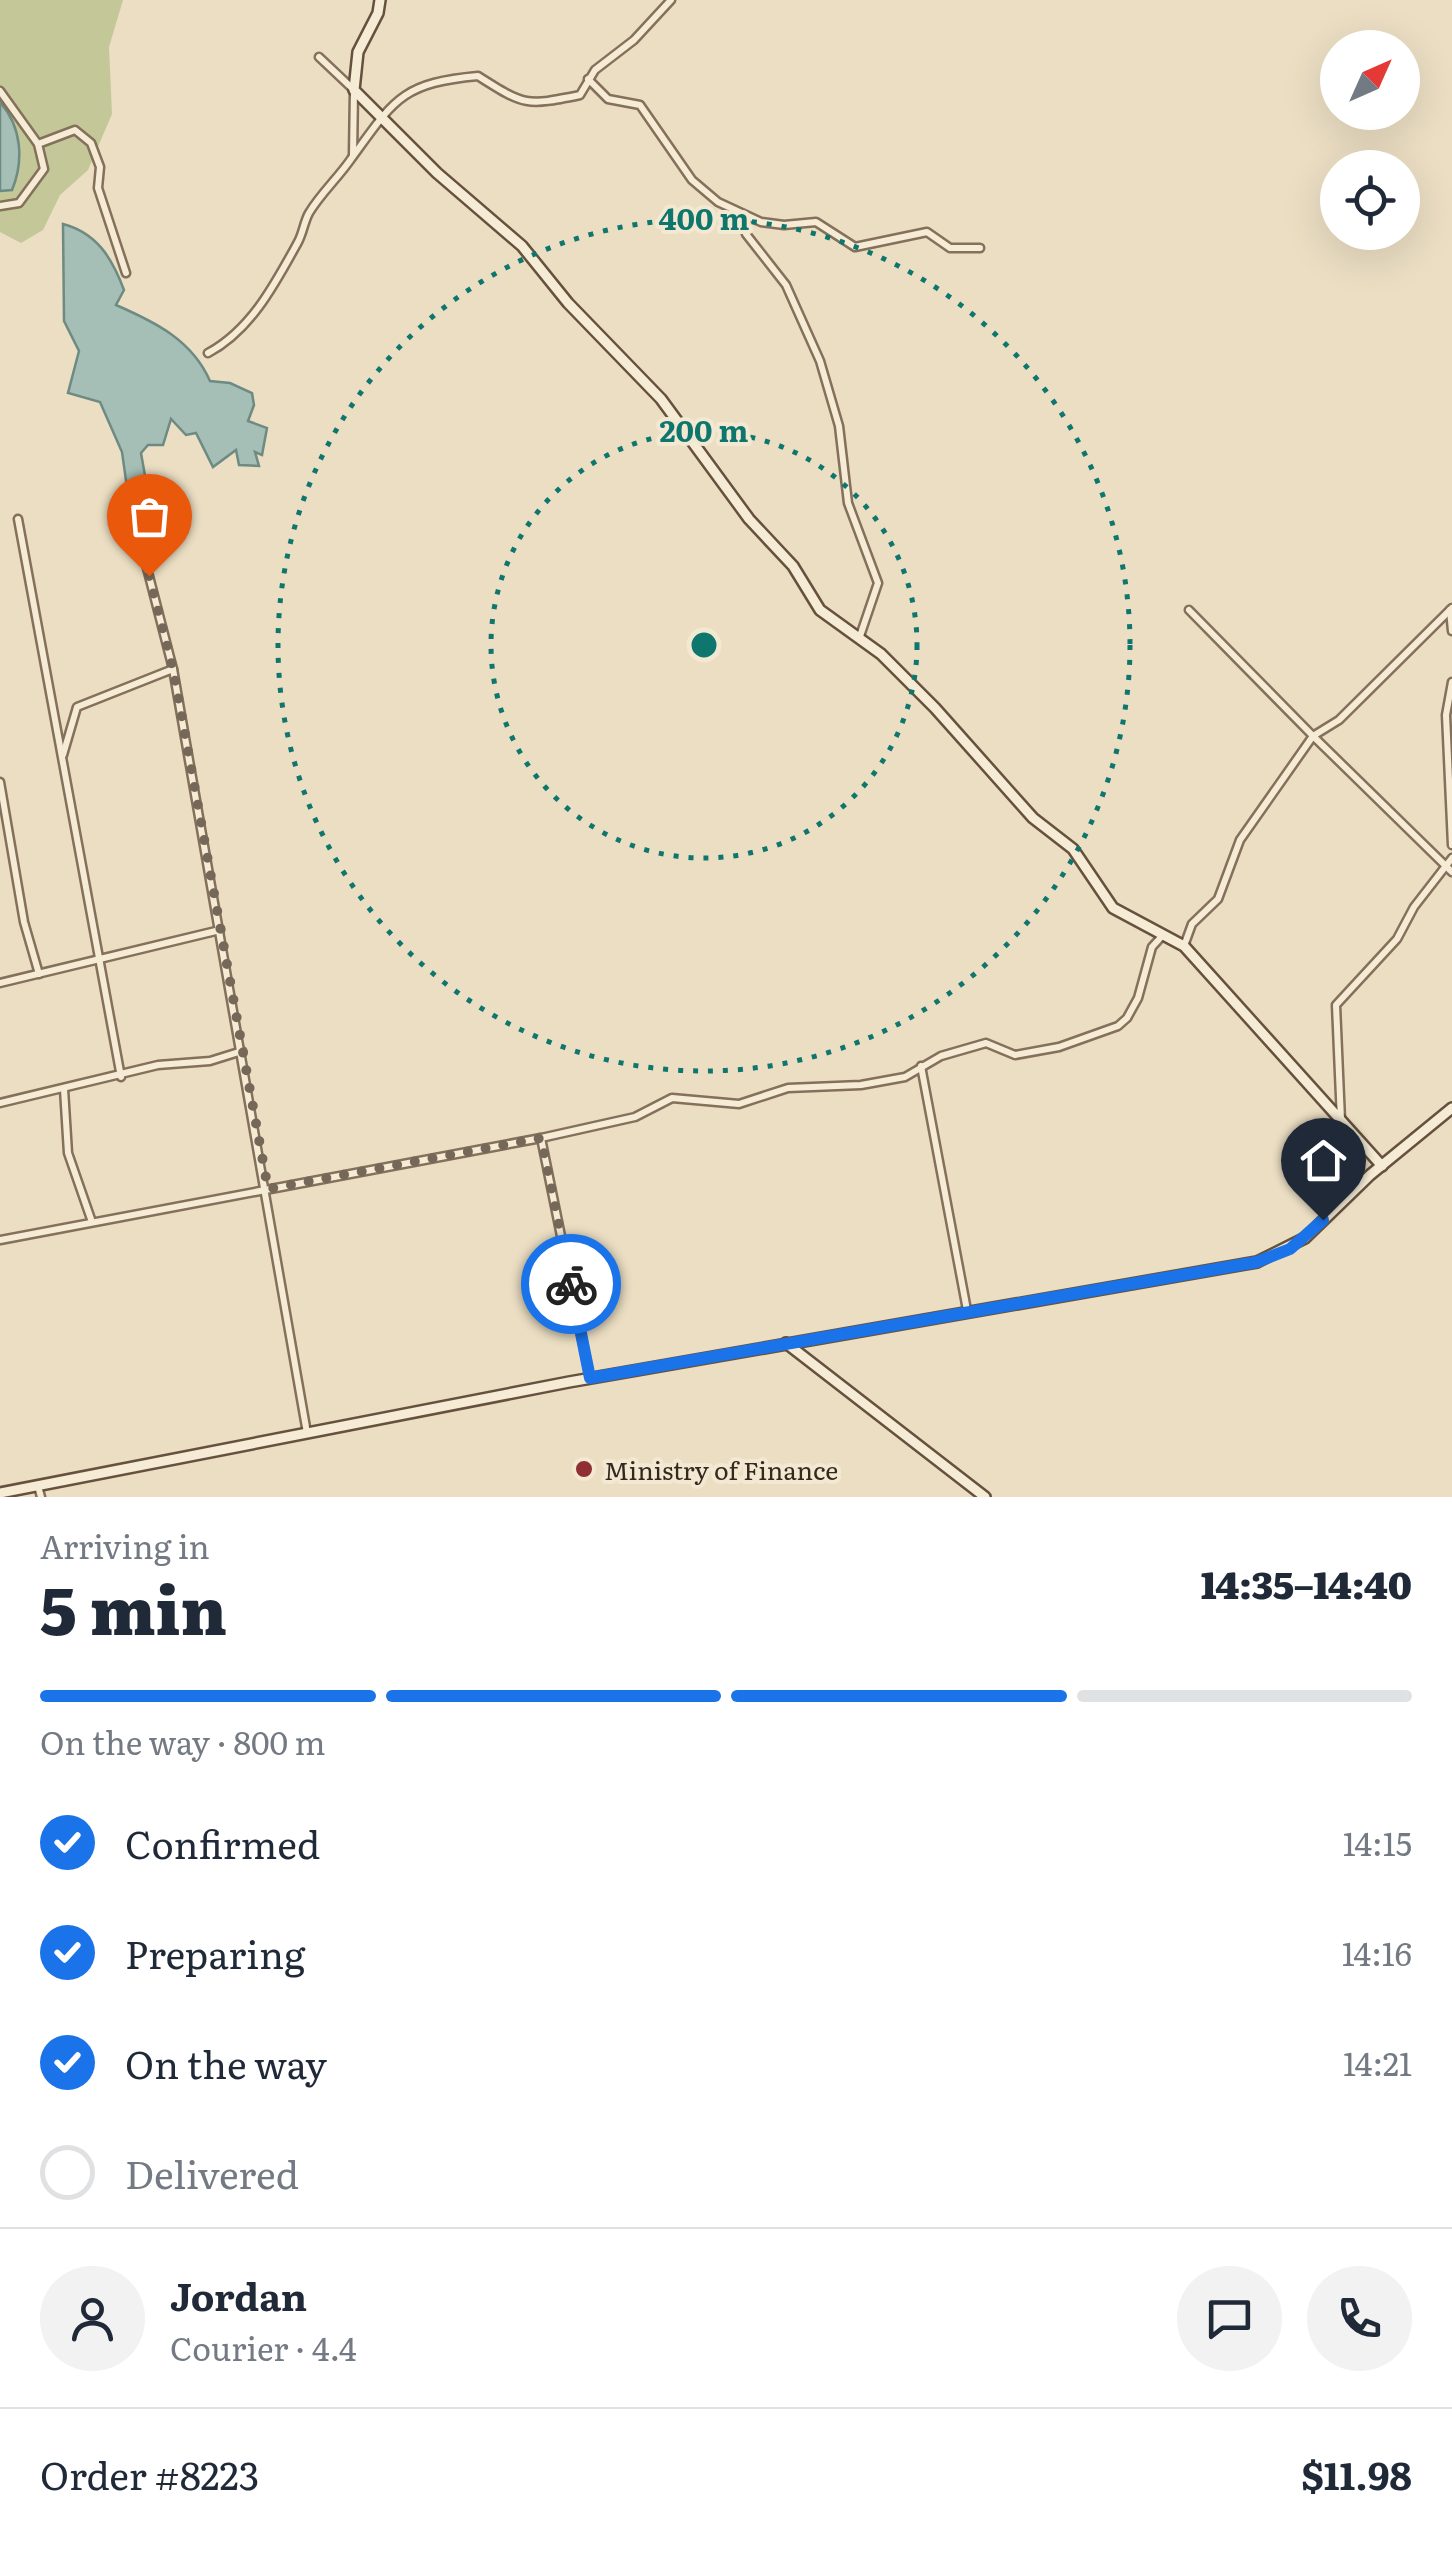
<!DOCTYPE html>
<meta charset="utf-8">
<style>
:root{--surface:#fff;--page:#f2f2f3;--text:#1f2937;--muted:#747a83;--line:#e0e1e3;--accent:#1a73e8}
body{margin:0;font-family:Literata,serif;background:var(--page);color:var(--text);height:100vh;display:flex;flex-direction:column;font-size:38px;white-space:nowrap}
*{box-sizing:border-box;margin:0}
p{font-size:32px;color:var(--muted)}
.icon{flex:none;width:55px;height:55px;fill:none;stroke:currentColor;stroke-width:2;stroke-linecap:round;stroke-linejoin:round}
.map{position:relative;height:1497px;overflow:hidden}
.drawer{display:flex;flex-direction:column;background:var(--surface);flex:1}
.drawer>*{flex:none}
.needle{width:65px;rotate:45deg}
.tools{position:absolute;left:1320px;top:30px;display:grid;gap:20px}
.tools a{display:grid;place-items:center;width:100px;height:100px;border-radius:50%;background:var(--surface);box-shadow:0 10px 40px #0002;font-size:50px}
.pin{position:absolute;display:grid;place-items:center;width:85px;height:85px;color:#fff;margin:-102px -42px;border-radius:50% 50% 50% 0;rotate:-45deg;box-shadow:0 0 10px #0007}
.pin .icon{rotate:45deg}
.courier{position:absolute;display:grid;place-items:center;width:100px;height:100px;margin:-50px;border:8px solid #1a73e8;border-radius:50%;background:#fff;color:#222;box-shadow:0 2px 12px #0007}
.headline em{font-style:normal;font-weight:800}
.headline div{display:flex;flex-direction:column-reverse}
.headline{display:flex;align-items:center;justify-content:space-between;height:170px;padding:0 40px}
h1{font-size:65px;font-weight:800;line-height:75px}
.bar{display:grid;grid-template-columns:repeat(4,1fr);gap:15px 10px;align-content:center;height:120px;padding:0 40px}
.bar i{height:12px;border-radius:8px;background:var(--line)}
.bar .active{background:var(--accent)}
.bar p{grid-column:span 4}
.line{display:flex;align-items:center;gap:25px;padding:0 40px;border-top:2px solid var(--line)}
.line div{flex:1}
.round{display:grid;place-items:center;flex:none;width:105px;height:105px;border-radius:52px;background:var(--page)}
ol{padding:0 40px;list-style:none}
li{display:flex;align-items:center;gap:30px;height:110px}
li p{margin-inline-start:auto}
li .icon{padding:10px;border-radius:50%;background:var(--accent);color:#fff;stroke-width:4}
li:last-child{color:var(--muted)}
li i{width:55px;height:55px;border:5px solid var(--line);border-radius:50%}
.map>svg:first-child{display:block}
.green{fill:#c4c898}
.water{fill:#a5beb6;stroke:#6d8b83;stroke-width:2.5}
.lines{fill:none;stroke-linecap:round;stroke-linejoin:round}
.street-casing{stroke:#84705b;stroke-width:11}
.secondary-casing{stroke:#66513e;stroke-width:14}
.street{stroke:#f6ecd6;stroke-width:6}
.secondary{stroke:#f6ecd6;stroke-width:9}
.done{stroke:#756858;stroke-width:10;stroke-dasharray:0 18}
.route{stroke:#1a73e8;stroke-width:12}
.ring{fill:none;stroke:#0f766e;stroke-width:5;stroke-dasharray:5 10}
.poi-dot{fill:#8f2f33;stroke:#f3e8d2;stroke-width:4}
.labels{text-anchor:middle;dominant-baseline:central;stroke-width:8;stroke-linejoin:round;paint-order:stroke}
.poi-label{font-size:25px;fill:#35291e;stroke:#f3e8d2;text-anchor:start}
.centre{fill:#0f766e;stroke:#f3e8d2;stroke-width:5}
.ring-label{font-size:30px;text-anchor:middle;font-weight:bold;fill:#0f766e;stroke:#f3e8d2;stroke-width:8;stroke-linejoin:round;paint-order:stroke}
</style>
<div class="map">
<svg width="1452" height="1497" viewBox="0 0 1452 1497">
<rect width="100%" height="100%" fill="#ebdec3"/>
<path class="green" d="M 0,0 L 123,0 L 109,47 L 112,114 L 88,170 L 60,195 L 43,230 L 21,243 L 0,232 L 0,191 L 12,190 L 10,114 L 0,102 Z"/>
<g class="water">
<path d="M 0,102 C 22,127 24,161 12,190 L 0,191 Z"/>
<path d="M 63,224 C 97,233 112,258 124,290 L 116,305 C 155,322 192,340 210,381 L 230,383 L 252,393 L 254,405 L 248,421 L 267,428 L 262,455 L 255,452 L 259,466 L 239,465 L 236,450 L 213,467 L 196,433 L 186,435 L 171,419 L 163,445 L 148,445 L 141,453 L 153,521 L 139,537 L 133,530 L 122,452 L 100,402 L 68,393 L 79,351 L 64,321 Z"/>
</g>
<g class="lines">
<defs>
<g id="street">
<path d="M 319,57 L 354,90 L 353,155"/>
<path d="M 588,79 L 608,99 L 640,105 L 692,180 L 718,202 L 761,222 L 784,225 L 816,222 L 855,247 L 927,232 L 950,248 L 980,248"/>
<path d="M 0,91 L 38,144 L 44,169 L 19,203 L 0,206"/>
<path d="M 38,144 L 75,130 L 91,143 L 100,167 L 98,188 L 126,273"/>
<path d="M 742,217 L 746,234 L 786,285 L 820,361 L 839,426 L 848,503 L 878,583 L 859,639"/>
<path d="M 208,353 C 251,330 275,284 298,242 C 303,233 304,222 309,213 C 321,193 338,178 351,159 C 394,100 401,83 478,76 C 525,106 526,106 580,95 L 595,70 L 634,40 L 671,0"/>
<path d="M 18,519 L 121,1077"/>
<path d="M 141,545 L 173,669 L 307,1433"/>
<path d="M 1452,608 L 1339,720 L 1313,736 L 1452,872"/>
<path d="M 1450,610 L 1452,631"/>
<path d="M 1452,682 L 1446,715 L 1452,845"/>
<path d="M 63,755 L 77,707 L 173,669"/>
<path d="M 0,782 L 24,922 L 39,974"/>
<path d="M 1184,946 L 1192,924 L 1218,899 L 1240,840 L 1313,736 L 1189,610"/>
<path d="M 0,983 L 220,930"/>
<path d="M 921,1066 L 967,1310"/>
<path d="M 64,1089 L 68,1153 L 92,1222"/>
<path d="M 0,1103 L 158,1065 L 210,1061 L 242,1051"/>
<path d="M 1341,1120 L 1336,1005 L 1397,939 L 1414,907 L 1452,858"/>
<path d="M 541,1138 L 590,1378"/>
<path d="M 0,1240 L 541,1138 L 635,1117 L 672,1098 L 739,1104 L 788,1088 L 861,1085 L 905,1077 L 941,1056 L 986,1043 L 1015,1055 L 1059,1047 L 1118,1026 L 1127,1018 L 1138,998 L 1152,947 L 1163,935"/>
<path d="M 38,1486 L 41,1497"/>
</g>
<g id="secondary">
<path d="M 380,0 L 378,13 L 358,52 L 354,90 L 437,173 L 522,246 L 568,303 L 661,399 L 749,519 L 793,566 L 820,610 L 881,654 L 935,708 L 1033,818 L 1073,849 L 1113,908 L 1184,946 L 1382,1166"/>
<path d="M 786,1343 L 985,1497"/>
<path d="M 0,1493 L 569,1382 L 1257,1262 L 1305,1238 L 1370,1175 L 1452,1108"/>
</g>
</defs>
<use href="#street" class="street-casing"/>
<use href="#secondary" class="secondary-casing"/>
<use href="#street" class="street"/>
<use href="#secondary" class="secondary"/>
</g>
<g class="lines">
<path class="done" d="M 149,576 L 173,669 L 268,1189 L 541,1138 L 571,1284"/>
<path class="route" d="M 571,1284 L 590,1378 L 1257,1262 L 1290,1249 L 1323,1220"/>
</g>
<g class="ring">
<circle cx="704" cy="645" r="213"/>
<circle cx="704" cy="645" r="426"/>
</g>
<circle class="poi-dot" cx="584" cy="1469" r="10"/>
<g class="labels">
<g class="poi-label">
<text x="604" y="1469">Ministry of Finance</text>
</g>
</g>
<circle cx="704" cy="645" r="15" class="centre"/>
<g class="ring-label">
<text x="704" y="230">400 m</text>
<text x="704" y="442">200 m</text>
</g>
</svg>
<div class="tools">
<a><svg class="needle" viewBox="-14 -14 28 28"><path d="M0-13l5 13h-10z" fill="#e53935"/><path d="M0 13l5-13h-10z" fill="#747a83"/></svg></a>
<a><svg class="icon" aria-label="locate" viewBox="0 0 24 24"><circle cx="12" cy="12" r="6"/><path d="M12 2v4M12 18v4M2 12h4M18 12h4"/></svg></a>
</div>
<div class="pin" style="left:149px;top:576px;background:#ea580c"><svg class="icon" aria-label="bag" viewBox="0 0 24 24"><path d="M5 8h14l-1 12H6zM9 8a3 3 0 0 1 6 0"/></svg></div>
<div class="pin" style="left:1323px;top:1220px;background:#1f2937"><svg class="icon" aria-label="home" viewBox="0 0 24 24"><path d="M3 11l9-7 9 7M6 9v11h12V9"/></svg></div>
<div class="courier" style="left:571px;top:1284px"><svg class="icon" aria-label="bike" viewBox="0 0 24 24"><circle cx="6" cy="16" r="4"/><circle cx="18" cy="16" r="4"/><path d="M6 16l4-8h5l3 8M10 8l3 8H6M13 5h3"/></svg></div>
</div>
<section class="drawer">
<div class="headline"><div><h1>5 min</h1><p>Arriving in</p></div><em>14:35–14:40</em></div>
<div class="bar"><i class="active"></i><i class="active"></i><i class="active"></i><i></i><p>On the way · 800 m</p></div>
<ol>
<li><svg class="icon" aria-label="check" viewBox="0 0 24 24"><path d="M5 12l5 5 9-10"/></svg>Confirmed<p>14:15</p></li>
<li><svg class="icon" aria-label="check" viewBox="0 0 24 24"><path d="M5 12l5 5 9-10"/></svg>Preparing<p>14:16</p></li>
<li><svg class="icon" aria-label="check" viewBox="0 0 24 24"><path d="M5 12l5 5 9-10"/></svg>On the way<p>14:21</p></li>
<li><i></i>Delivered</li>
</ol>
<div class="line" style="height:180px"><a class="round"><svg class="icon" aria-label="person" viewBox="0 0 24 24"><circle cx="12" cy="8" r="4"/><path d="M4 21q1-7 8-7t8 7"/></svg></a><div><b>Jordan</b><p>Courier · 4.4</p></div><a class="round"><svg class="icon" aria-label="chat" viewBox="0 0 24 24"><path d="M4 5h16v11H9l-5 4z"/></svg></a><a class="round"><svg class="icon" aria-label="phone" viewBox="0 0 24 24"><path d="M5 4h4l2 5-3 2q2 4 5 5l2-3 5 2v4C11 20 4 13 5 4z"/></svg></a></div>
<div class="line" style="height:130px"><div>Order #8223</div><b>$11.98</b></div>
</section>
